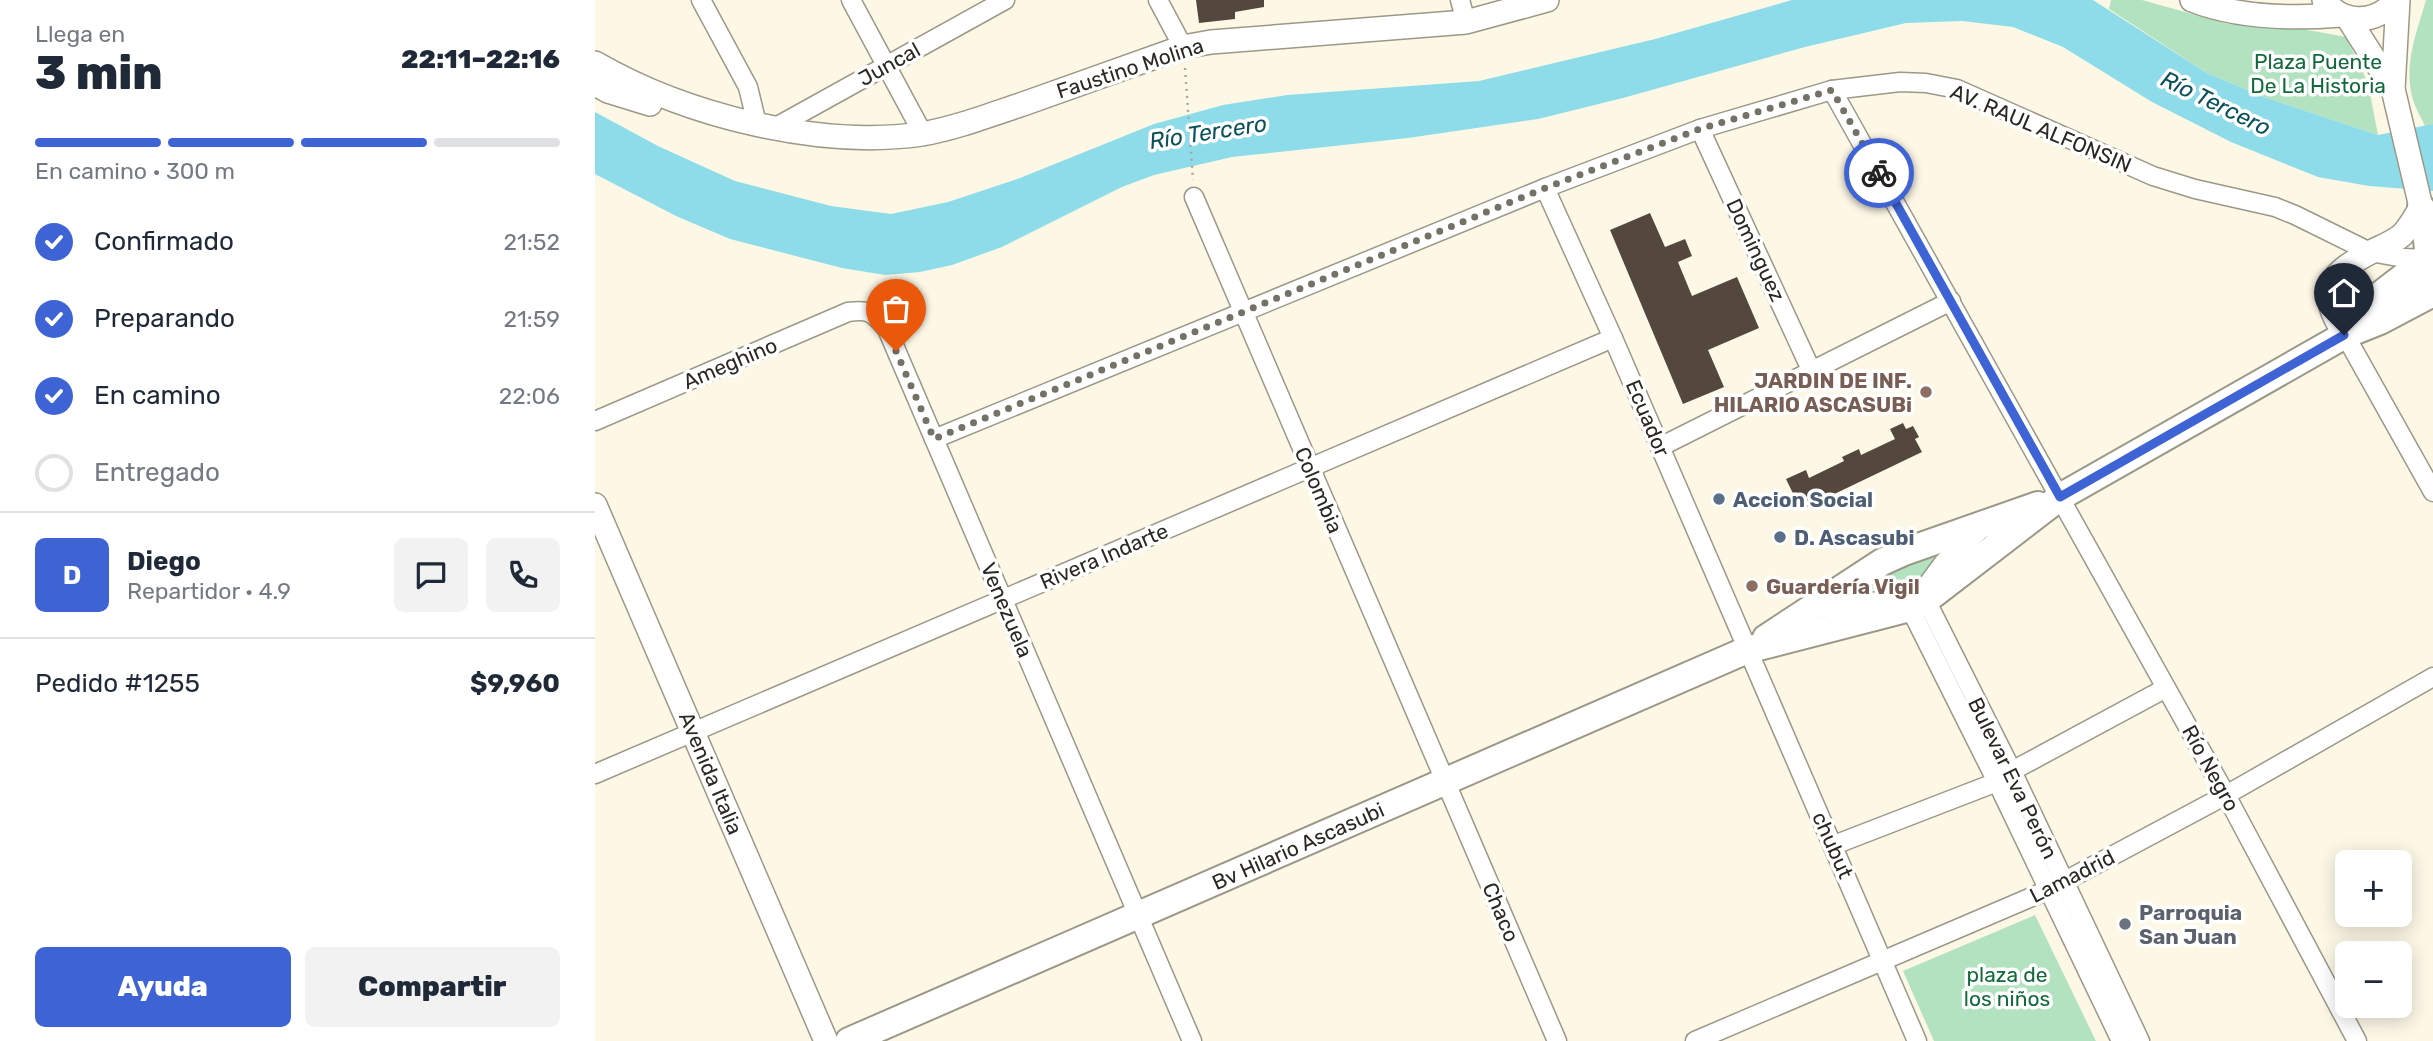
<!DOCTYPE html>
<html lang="es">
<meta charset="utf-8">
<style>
:root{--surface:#fff;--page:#f2f2f3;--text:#1f2937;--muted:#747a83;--line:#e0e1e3;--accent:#3e63d5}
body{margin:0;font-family:Rubik,sans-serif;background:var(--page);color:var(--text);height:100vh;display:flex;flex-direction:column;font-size:26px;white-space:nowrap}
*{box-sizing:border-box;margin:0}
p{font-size:23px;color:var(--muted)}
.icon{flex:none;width:38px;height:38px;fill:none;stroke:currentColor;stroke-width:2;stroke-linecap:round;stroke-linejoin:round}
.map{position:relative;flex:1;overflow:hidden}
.sheet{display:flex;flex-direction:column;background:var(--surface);width:595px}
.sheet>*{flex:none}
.controls{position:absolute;left:1740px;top:850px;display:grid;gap:14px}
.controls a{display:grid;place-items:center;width:77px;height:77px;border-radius:10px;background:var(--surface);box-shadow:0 4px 18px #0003;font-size:35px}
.pin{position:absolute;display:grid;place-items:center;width:60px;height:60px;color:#fff;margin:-72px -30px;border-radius:50% 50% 50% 0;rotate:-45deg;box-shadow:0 0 7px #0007}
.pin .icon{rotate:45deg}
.courier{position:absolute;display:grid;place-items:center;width:70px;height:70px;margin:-35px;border:5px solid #3e63d5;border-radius:50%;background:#fff;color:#222;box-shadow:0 2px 9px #0007}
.summary em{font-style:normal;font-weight:800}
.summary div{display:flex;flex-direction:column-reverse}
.summary{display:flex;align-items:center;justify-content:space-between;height:119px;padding:0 35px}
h1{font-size:46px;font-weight:800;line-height:52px}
.bar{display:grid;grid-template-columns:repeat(4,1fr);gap:10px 7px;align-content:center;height:84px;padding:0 35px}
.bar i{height:9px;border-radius:5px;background:var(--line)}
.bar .current{background:var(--accent)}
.bar p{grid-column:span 4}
.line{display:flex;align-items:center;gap:18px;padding:0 35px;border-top:2px solid var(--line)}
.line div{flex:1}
.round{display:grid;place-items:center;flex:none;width:74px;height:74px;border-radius:10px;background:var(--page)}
ol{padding:0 35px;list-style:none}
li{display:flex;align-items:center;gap:21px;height:77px}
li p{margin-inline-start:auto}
li .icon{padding:7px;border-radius:50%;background:var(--accent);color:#fff;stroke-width:4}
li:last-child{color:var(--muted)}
li i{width:38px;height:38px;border:4px solid var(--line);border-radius:50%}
.cta{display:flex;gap:14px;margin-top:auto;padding:14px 35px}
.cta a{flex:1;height:80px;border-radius:10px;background:var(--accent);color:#fff;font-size:28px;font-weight:800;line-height:80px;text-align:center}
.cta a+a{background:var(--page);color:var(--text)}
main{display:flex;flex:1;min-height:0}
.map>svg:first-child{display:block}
.green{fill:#b3e2c0}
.water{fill:#8edce9}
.building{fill:#54483e}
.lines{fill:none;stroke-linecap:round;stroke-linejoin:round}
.minor-casing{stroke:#9c9888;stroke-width:21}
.tertiary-casing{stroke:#9c9888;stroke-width:26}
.secondary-casing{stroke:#9c9888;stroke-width:30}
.path{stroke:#a9a598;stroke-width:2.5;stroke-dasharray:2 5;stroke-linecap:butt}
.minor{stroke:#fff;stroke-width:18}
.tertiary{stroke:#fff;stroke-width:23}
.secondary{stroke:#fff;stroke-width:26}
.done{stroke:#747166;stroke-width:7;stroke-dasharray:0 12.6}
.route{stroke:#3e63d5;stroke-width:9}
.education-dot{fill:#8d6e63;stroke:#fff;stroke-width:2.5}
.service-dot{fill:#5c6f8a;stroke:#fff;stroke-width:2.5}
.worship-dot{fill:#6b7280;stroke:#fff;stroke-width:2.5}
.labels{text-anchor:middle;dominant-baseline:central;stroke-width:7;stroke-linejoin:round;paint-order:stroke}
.park-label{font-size:21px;fill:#12693a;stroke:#fff}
.street-label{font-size:21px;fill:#2a2821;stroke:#fff}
.education-label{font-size:21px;font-weight:bold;fill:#785e54;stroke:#fff;text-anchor:end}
.service-label{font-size:21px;font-weight:bold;fill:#4e5e75;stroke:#fff;text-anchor:start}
.worship-label{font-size:21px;font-weight:bold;fill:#5b616d;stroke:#fff;text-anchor:start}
.water-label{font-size:23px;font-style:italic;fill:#0a515a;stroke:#fff}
</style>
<main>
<section class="sheet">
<div class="summary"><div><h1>3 min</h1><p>Llega en</p></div><em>22:11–22:16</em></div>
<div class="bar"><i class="current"></i><i class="current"></i><i class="current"></i><i></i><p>En camino · 300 m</p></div>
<ol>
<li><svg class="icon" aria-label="check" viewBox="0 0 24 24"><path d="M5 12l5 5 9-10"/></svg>Confirmado<p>21:52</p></li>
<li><svg class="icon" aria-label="check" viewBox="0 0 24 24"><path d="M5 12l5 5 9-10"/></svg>Preparando<p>21:59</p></li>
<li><svg class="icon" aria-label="check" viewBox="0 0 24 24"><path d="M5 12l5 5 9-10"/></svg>En camino<p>22:06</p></li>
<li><i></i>Entregado</li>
</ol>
<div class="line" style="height:126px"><b class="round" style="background:var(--accent);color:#fff">D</b><div><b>Diego</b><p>Repartidor · 4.9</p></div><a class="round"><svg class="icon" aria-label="chat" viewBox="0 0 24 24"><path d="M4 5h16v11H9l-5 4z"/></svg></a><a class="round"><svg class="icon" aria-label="phone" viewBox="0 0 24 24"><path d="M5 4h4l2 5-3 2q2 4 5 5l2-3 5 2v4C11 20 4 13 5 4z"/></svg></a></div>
<div class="line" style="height:91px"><div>Pedido #1255</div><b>$9,960</b></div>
<div class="cta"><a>Ayuda</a><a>Compartir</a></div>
</section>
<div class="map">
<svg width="1838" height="1041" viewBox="0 0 1838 1041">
<rect width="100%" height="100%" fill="#fdf8e6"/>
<g class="green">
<path d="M 1516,0 L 1547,0 L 1633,24 L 1702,28 L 1751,37 L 1773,83 L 1783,135 L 1669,97 L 1612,73 L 1514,9 Z"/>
<path d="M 1831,0 L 1838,0 L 1838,124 L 1830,126 C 1826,117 1819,106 1817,96 C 1809,62 1822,32 1831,0 Z"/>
<path d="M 1341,552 C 1338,559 1335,571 1329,577 C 1312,592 1292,593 1271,588 L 1306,568 Z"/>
<path d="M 1440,915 L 1501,1041 L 1339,1041 L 1308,971 Z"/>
</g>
<path class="water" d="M 1197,0 L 1498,0 L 1612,73 L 1669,97 L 1783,135 L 1838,124 L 1838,191 L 1774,186 L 1723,177 L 1636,142 L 1557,102 L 1468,47 L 1418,27 L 1367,21 L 1311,23 L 1210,47 L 1028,98 L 943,119 L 813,138 L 637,157 L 559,175 L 527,187 L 407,247 L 357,265 L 325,272 L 290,275 L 247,268 L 135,239 L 81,216 L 0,174 L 0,112 L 63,146 L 140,181 L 236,206 L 296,214 L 353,202 L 425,178 L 559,124 L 628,105 L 692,95 L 884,81 L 1060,39 Z"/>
<g class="building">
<path d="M 601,0 L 669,0 L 669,7 L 640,12 L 640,19 L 604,23 Z"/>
<path d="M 1055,213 L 1070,247 L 1090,239 L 1097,256 L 1083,262 L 1097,296 L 1142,277 L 1164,328 L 1113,350 L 1129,387 L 1088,404 L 1015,230 Z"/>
<path d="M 1308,423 L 1311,429 L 1318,426 L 1324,437 L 1320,439 L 1327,452 L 1206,510 L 1191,479 L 1211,470 L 1214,478 L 1249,461 L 1247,457 L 1264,449 L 1266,455 L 1300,439 L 1295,429 Z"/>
</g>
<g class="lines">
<defs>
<g id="minor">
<path d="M 106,0 L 153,87 L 162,124"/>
<path d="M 256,0 L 328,134"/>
<path d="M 563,0 L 588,47"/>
<path d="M 865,0 L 871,22"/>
<path d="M 1237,90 L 1631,795 L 1762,1041"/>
<path d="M 179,128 L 410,0"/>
<path d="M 1105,129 L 1217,372"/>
<path d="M 950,188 L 1018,338 L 1322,1041"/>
<path d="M 599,197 L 962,1041"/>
<path d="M 1750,335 L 1838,492"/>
<path d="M 0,421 L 253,312 C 275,309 277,312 292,329 L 597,1041"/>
<path d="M 339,439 L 950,188 L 1105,129 L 1237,90 L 1305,82 L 1331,83 L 1362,89 L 1558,176 L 1600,189 L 1680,207 L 1700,215 L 1775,252 L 1809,258 L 1832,259"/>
<path d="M 1065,447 L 1356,301"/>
<path d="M 1384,531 L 1349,562 L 1315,608 L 1402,782 L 1526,1041"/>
<path d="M 1223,609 L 1264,602 L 1331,600 L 1417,771 L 1545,1041"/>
<path d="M 0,774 L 1018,338"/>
<path d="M 1239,845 L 1402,782 L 1417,771 L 1571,688"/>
<path d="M 1100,1041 L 1453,890 L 1631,795 L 1838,677"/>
</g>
<g id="tertiary">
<path d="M 1597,0 C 1643,18 1697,19 1746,15"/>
<path d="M 1729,0 C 1748,26 1782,24 1801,0"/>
<path d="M 1803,0 L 1798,89 L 1826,207"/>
<path d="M 1753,18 L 1798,89"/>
<path d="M 0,63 C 90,115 223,149 327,134 C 361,128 395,115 428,104 C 482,85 535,66 588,47 L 616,42 L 871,22 L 952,0"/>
<path d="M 0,84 L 13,91 L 55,104"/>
<path d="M 1750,335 C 1721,289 1733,274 1778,251 C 1788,246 1799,242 1807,235 C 1815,227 1820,217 1826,207"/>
<path d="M 0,505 L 231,1041"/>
</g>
<g id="secondary">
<path d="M 1805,300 C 1812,295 1823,291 1828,284 C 1838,265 1831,227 1826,207"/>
<path d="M 1750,335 C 1768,305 1791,290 1819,269"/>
<path d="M 1171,638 L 1287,562 L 1309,552 L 1443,505"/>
<path d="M 254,1041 L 1152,650 L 1315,608 L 1331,600 L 1465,497 L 1750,335 L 1785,321 L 1838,293"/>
</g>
</defs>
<use href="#minor" class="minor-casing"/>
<use href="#tertiary" class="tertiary-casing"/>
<use href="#secondary" class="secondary-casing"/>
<path class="path" d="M 590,68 L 598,180"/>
<use href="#minor" class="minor"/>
<use href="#tertiary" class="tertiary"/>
<use href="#secondary" class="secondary"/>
</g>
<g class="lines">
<path class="done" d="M 301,351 L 339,439 L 950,188 L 1105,129 L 1237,90 L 1284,173"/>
<path class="route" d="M 1284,173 L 1465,497 L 1749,335"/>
</g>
<g class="education-dot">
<circle cx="1331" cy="392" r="7"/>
<circle cx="1157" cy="586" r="7"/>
</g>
<g class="service-dot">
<circle cx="1124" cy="499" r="7"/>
<circle cx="1185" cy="537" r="7"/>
</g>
<circle class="worship-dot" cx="1530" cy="924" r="7"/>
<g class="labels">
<g class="park-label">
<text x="1723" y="61">Plaza Puente<tspan x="1723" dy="24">De La Historia</tspan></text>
<text x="1412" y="974">plaza de<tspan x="1412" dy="24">los niños</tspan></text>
</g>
<g class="street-label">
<text transform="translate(294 64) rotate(-29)">Juncal</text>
<text transform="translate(535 68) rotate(-18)">Faustino Molina</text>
<text transform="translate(1446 128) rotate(23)">AV. RAUL ALFONSIN</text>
<text transform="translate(1161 250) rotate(65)">Dominguez</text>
<text transform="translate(135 363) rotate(-23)">Ameghino</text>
<text transform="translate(1053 418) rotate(67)">Ecuador</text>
<text transform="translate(724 490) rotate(67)">Colombia</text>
<text transform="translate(509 556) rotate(-23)">Rivera Indarte</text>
<text transform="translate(412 610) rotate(67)">Venezuela</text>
<text transform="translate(1616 768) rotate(61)">Río Negro</text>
<text transform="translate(116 773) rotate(67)">Avenida Italia</text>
<text transform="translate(1418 778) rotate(64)">Bulevar Eva Perón</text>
<text transform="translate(1238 845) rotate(66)">chubut</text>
<text transform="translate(703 846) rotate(-24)">Bv Hilario Ascasubi</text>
<text transform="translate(1477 876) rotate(-27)">Lamadrid</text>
<text transform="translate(906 912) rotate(67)">Chaco</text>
</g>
<g class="education-label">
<text x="1317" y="380">JARDIN DE INF.<tspan x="1317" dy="24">HILARIO ASCASUBi</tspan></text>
<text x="1171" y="586" text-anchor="start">Guardería Vigil</text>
</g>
<g class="service-label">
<text x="1138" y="499">Accion Social</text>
<text x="1199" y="537">D. Ascasubi</text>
</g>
<g class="worship-label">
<text x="1544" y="912">Parroquia<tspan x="1544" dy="24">San Juan</tspan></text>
</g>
<g class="water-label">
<text transform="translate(1621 103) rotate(26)">Río Tercero</text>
<text transform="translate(613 132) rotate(-9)">Río Tercero</text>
</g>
</g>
</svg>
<div class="controls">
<a>+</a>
<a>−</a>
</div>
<div class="pin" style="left:301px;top:351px;background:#ea580c"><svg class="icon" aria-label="bag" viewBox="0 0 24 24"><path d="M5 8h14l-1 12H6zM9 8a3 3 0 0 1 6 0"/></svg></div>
<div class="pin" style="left:1749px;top:335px;background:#1f2937"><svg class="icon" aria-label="home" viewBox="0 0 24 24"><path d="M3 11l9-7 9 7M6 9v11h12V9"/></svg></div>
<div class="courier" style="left:1284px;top:173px"><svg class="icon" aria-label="bike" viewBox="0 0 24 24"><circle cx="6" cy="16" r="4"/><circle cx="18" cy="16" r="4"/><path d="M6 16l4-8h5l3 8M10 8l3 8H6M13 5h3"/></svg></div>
</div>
</main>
